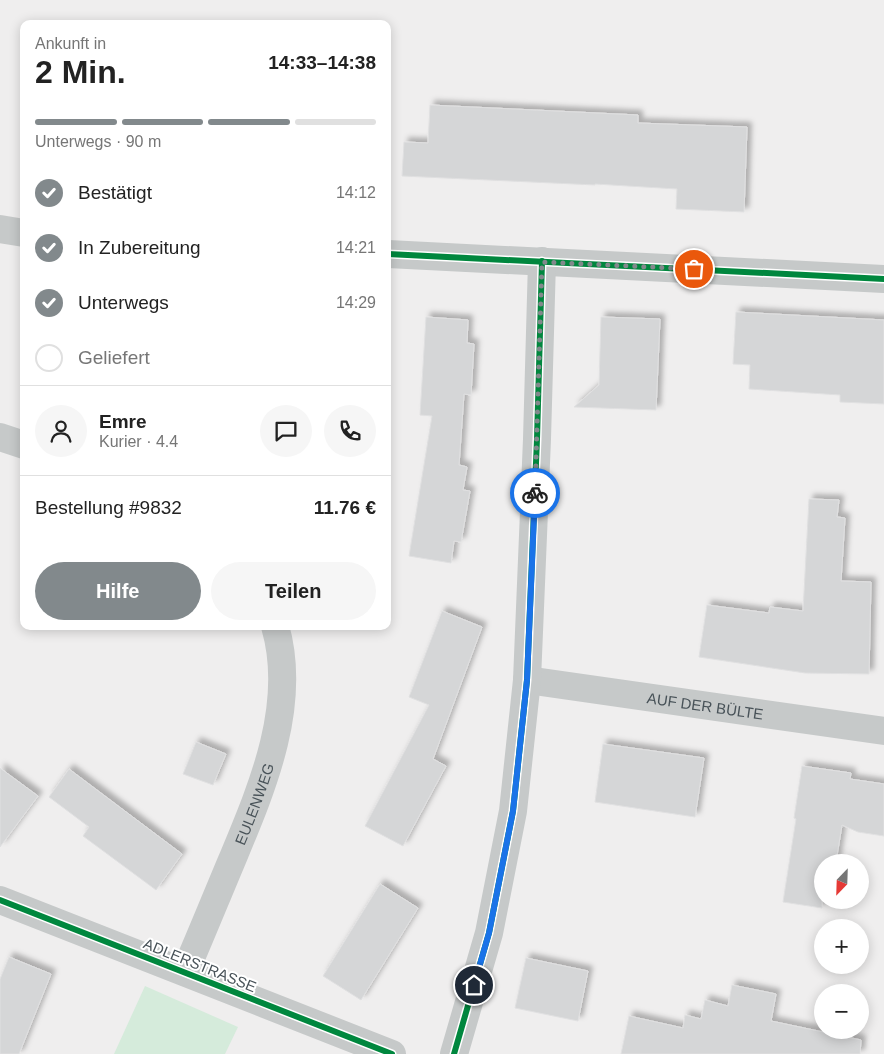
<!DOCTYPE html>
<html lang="de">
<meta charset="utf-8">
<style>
:root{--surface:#fff;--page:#f6f6f6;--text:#222;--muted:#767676;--line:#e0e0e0;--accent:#82898c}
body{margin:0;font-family:Helvetica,sans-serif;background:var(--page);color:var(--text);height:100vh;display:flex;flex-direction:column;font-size:19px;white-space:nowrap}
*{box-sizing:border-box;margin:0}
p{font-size:16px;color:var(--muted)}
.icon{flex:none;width:28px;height:28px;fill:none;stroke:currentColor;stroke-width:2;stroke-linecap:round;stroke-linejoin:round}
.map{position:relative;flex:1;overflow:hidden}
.drawer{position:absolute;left:20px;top:20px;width:371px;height:610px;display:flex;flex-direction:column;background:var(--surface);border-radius:10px;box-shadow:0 2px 12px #0003}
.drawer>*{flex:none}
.needle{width:32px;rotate:203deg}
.fabs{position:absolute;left:814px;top:854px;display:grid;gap:10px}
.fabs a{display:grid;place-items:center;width:55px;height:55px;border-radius:50%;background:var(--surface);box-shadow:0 2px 12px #0003;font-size:25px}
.pin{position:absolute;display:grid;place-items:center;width:42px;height:42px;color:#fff;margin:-21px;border:2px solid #fff;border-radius:50%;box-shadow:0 1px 5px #0007}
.courier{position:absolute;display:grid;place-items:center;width:50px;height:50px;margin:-25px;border:4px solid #1a73e8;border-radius:50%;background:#fff;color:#222;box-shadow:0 1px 6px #0007}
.summary em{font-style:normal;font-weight:600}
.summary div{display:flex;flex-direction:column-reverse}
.summary{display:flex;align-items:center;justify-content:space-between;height:85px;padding:0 15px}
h1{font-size:32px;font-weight:600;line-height:38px}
.bar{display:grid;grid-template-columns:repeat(4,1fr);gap:8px 5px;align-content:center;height:60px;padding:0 15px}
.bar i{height:6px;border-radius:4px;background:var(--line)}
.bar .selected{background:var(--accent)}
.bar p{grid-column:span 4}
.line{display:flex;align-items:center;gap:12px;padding:0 15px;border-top:1px solid var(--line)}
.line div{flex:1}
.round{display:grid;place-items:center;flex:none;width:52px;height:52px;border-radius:26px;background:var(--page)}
ol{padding:0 15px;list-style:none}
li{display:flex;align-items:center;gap:15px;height:55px}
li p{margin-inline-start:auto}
li .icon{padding:5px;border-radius:50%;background:var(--accent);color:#fff;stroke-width:4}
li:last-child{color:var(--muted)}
li i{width:28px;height:28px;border:2px solid var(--line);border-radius:50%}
.cta{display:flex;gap:10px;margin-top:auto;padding:10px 15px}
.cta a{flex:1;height:58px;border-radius:30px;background:var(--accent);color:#fff;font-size:20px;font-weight:600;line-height:58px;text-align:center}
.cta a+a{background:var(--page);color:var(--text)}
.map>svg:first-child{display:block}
.green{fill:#d5ebdb}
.building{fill:#d5d6d7;stroke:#e0e0e1;filter:url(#shadow)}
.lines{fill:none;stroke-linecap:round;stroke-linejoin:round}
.street{stroke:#c6c9c9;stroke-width:28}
.cycleway-casing{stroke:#fff;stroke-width:9}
.cycleway{stroke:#00873e;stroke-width:6}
.done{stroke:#82898c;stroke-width:5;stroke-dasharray:0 9}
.route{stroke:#1a73e8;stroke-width:6}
.labels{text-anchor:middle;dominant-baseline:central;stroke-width:4;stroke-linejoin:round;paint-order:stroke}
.street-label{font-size:15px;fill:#485258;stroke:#fff}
</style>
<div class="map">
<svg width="884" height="1054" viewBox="0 0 884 1054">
<defs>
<filter id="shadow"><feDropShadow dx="4.5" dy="-4.5" stdDeviation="2.5" flood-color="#0004"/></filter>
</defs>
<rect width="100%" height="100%" fill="#efeeee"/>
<path class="green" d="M 145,986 L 238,1027 L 225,1054 L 114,1054 Z"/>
<g class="building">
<path d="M 430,105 L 638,115 L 638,123 L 747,127 L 744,212 L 676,209 L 677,189 L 595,184 L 595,185 L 402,176 L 404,142 L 428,143 Z"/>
<path d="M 736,312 L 884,320 L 884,404 L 840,402 L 840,395 L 749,389 L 750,365 L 733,364 Z"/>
<path d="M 426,317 L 468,320 L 467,343 L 474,344 L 471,395 L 464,394 L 459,465 L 467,467 L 463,490 L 470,491 L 461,542 L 454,541 L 451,563 L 409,556 L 432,416 L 420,415 Z"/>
<path d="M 601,317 L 660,319 L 656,410 L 574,407 L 599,385 Z"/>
<path d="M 809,499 L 839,500 L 837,517 L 845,518 L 841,581 L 871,582 L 869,674 L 805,673 L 699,657 L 707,605 L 769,613 L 770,607 L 803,611 Z"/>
<path d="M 442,611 L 482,627 L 433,759 L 446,766 L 403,846 L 365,826 L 429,705 L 409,697 Z"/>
<path d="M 196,742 L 226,754 L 213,785 L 183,774 Z"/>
<path d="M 603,744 L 704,758 L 695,817 L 595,802 Z"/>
<path d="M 802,766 L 851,773 L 850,779 L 884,784 L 884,836 L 858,832 L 842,825 L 836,862 L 822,862 L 822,908 L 783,902 L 796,819 L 794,818 Z"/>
<path d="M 0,768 L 38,796 L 0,847 Z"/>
<path d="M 69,769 L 182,854 L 156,890 L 83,836 L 89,827 L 49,797 Z"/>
<path d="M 380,884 L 418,908 L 361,1000 L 323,976 Z"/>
<path d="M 9,957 L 51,974 L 19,1054 L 0,1054 L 0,979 Z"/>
<path d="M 526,958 L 588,971 L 578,1021 L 515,1008 Z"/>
<path d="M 732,985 L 776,994 L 771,1021 L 861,1040 L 860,1054 L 621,1054 L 629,1016 L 683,1028 L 685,1015 L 701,1019 L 705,1000 L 728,1006 Z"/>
</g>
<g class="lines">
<g class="street">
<path d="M 0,229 L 24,233"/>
<path d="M 388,254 L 884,279"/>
<path d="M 0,437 L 24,445"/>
<path id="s1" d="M 527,680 L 884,731"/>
<path d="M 0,900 L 392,1054"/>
<path id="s2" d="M 185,972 C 201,935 216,898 232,860 C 262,788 298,705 275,626"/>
<path d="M 454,1054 L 489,933 L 513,811 L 527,680 L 537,439 L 542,261"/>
</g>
<defs>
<g id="cycleway">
<path d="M 388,254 L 884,279"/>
<path d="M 0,900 L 392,1054"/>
<path d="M 454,1054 L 489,933 L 513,811 L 527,680 L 537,439 L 542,261"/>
</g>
</defs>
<use href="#cycleway" class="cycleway-casing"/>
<use href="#cycleway" class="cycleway"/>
</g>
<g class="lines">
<path class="done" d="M 535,493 L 542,262 L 694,269"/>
<path class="route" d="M 474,985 L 489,933 L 513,811 L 527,680 L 535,493"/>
</g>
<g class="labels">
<g class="street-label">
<text stroke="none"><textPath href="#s1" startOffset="180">AUF DER BÜLTE</textPath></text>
<text stroke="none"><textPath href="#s2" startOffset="182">EULENWEG</textPath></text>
<text transform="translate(200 965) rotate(22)">ADLERSTRASSE</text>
</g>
</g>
</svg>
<div class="fabs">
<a><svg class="needle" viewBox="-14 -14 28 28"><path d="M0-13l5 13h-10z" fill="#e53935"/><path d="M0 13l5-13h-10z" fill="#767676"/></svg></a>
<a>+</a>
<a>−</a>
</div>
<div class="pin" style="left:694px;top:269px;background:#ea580c"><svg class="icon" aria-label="bag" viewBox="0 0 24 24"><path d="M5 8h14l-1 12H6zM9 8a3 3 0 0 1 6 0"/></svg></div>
<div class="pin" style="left:474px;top:985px;background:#1f2937"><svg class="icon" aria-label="home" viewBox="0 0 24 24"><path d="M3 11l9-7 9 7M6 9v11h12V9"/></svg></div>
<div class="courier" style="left:535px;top:493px"><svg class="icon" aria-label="bike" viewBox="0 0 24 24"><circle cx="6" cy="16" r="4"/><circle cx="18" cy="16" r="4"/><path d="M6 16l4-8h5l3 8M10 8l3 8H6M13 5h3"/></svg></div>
<section class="drawer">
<div class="summary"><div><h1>2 Min.</h1><p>Ankunft in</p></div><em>14:33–14:38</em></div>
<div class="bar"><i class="selected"></i><i class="selected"></i><i class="selected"></i><i></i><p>Unterwegs · 90 m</p></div>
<ol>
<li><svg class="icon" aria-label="check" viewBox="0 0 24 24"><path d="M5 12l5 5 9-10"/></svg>Bestätigt<p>14:12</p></li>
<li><svg class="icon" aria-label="check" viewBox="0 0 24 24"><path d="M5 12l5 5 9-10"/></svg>In Zubereitung<p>14:21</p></li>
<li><svg class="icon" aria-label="check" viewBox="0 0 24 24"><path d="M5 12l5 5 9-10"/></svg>Unterwegs<p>14:29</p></li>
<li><i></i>Geliefert</li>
</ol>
<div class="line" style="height:90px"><a class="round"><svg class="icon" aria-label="person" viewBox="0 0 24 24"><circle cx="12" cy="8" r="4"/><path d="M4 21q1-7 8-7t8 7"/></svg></a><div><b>Emre</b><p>Kurier · 4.4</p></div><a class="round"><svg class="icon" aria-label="chat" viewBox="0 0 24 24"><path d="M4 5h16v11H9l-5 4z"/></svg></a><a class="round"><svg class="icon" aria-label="phone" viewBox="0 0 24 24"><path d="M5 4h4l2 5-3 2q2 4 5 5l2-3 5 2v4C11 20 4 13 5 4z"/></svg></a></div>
<div class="line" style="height:65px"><div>Bestellung #9832</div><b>11.76 €</b></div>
<div class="cta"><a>Hilfe</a><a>Teilen</a></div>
</section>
</div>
